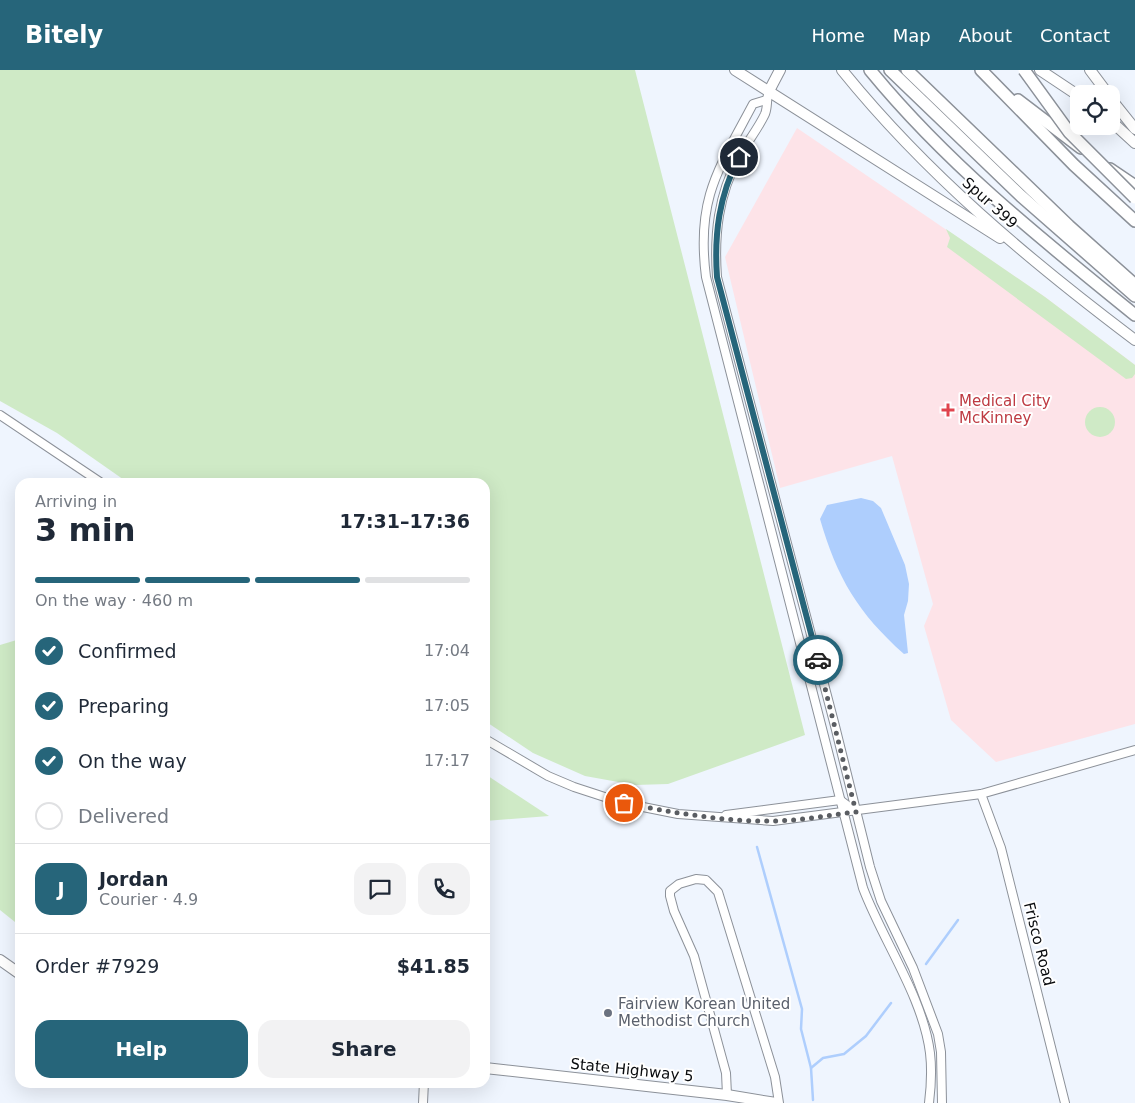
<!DOCTYPE html>
<meta charset="utf-8">
<style>
:root{--surface:#fff;--page:#f2f2f3;--text:#1f2937;--muted:#747a83;--line:#e0e1e3;--accent:#26657a}
body{margin:0;font-family:"DejaVu Sans",sans-serif;background:var(--page);color:var(--text);height:100vh;display:flex;flex-direction:column;font-size:19px;white-space:nowrap}
*{box-sizing:border-box;margin:0}
p{font-size:16px;color:var(--muted)}
.icon{flex:none;width:28px;height:28px;fill:none;stroke:currentColor;stroke-width:2;stroke-linecap:round;stroke-linejoin:round}
.map{position:relative;flex:1;overflow:hidden}
.drawer{position:absolute;left:15px;top:408px;width:475px;height:610px;display:flex;flex-direction:column;background:var(--surface);border-radius:15px;box-shadow:0 5px 20px #0002}
.drawer>*{flex:none}
.fabs{position:absolute;left:1070px;top:15px;display:grid;gap:10px}
.fabs a{display:grid;place-items:center;width:50px;height:50px;border-radius:10px;background:var(--surface);box-shadow:0 5px 20px #0002;font-size:25px}
.pin{position:absolute;display:grid;place-items:center;width:42px;height:42px;color:#fff;margin:-21px;border:2px solid #fff;border-radius:50%;box-shadow:0 1px 5px #0007}
.courier{position:absolute;display:grid;place-items:center;width:50px;height:50px;margin:-25px;border:4px solid #26657a;border-radius:50%;background:#fff;color:#222;box-shadow:0 1px 6px #0007}
.head em{font-style:normal;font-weight:600}
.head div{display:flex;flex-direction:column-reverse}
.head{display:flex;align-items:center;justify-content:space-between;height:85px;padding:0 20px}
h1{font-size:32px;font-weight:600;line-height:38px}
.bar{display:grid;grid-template-columns:repeat(4,1fr);gap:8px 5px;align-content:center;height:60px;padding:0 20px}
.bar i{height:6px;border-radius:4px;background:var(--line)}
.bar .selected{background:var(--accent)}
.bar p{grid-column:span 4}
.line{display:flex;align-items:center;gap:12px;padding:0 20px;border-top:1px solid var(--line)}
.line div{flex:1}
.round{display:grid;place-items:center;flex:none;width:52px;height:52px;border-radius:15px;background:var(--page)}
ol{padding:0 20px;list-style:none}
li{display:flex;align-items:center;gap:15px;height:55px}
li p{margin-inline-start:auto}
li .icon{padding:5px;border-radius:50%;background:var(--accent);color:#fff;stroke-width:4}
li:last-child{color:var(--muted)}
li i{width:28px;height:28px;border:2px solid var(--line);border-radius:50%}
.cta{display:flex;gap:10px;margin-top:auto;padding:10px 20px}
.cta a{flex:1;height:58px;border-radius:15px;background:var(--accent);color:#fff;font-size:20px;font-weight:600;line-height:58px;text-align:center}
.cta a+a{background:var(--page);color:var(--text)}
header{display:flex;align-items:center;gap:30px;box-sizing:border-box;height:70px;padding:0 25px;background:var(--accent);color:#fff}
header strong{font-size:24px}
nav{display:flex;gap:28px;margin-inline-start:auto;font-size:18px}
.map>svg:first-child{display:block}
.medical{fill:#fde3e8}
.grass{fill:#cfeac6}
.water{fill:#aecefd}
.lines{fill:none;stroke-linecap:round;stroke-linejoin:round}
.stream{stroke:#aecefd;stroke-width:2.5}
.minor-casing{stroke:#8c9199;stroke-width:10}
.major-casing{stroke:#8c9199;stroke-width:12}
.highway-casing{stroke:#8c9199;stroke-width:14}
.minor{stroke:#fff;stroke-width:8}
.major{stroke:#fff;stroke-width:10}
.highway{stroke:#fff;stroke-width:11}
.highway-bridge-casing{stroke:#8c9199;stroke-width:14;stroke-linecap:butt}
.highway-bridge{stroke:#fff;stroke-width:11}
.done{stroke:#5a5d62;stroke-width:5;stroke-dasharray:0 9}
.route{stroke:#26657a;stroke-width:6}
.health-dot{fill:#e0444e;stroke:#fff;stroke-width:2}
.worship-dot{fill:#6b7280;stroke:#fff;stroke-width:2}
.labels{text-anchor:middle;dominant-baseline:central;stroke-width:4;stroke-linejoin:round;paint-order:stroke}
.street-label{font-size:15px;fill:#090b0e;stroke:#fff}
.health-label{font-size:15px;fill:#be3a42;stroke:#fff;text-anchor:start}
.worship-label{font-size:15px;fill:#5b616d;stroke:#fff;text-anchor:start}
</style>
<header>
<strong>Bitely</strong>
<nav><a>Home</a><a>Map</a><a>About</a><a>Contact</a></nav>
</header>
<div class="map">
<svg width="1135" height="1033" viewBox="0 0 1135 1033">
<rect width="100%" height="100%" fill="#eff5fe"/>
<path class="medical" d="M 797,58 L 1045,227 L 1135,295 L 1135,654 L 996,692 L 951,650 L 924,556 L 933,534 L 892,386 L 780,418 L 725,187 Z"/>
<g class="grass">
<path d="M 0,0 L 635,0 L 805,665 L 668,714 L 635,715 L 585,706 L 533,683 L 485,651 L 485,412 L 127,412 L 57,363 L 0,331 Z"/>
<path d="M 946,159 L 1045,227 L 1135,295 L 1135,304 L 1132,308 L 1126,309 L 947,177 L 950,168 Z"/>
<circle cx="1100" cy="352" r="15"/>
<path d="M 20,569 L 20,856 L 0,840 L 0,575 Z"/>
<path d="M 485,704 L 549,746 L 485,751 Z"/>
</g>
<path class="water" d="M 861,428 L 873,431 L 881,438 L 905,495 L 909,514 L 908,531 L 904,545 L 908,583 L 904,584 C 858,543 837,508 820,449 L 827,435 Z"/>
<g class="lines">
<g class="stream">
<path d="M 757,777 L 802,939 L 801,959 L 811,998"/>
<path d="M 926,894 L 958,850"/>
<path d="M 813,1030 L 811,998 L 823,988 L 844,984 L 866,966 L 891,933"/>
</g>
<defs>
<g id="minor">
<path d="M 769,21 C 766,29 768,37 765,44 C 758,59 747,72 739,87 C 718,125 714,165 717,207 L 835,656 L 870,797 L 881,831 L 913,898 L 938,964 L 941,982 L 942,1033"/>
<path d="M 766,30 L 753,34 C 718,100 696,129 706,207 L 863,818 C 883,871 923,927 930,983 C 932,1000 931,1017 929,1033"/>
<path d="M 0,345 L 100,412"/>
<path d="M 485,669 L 548,706 L 574,717 L 623,733 L 678,744 L 773,751 L 981,724 L 1135,680"/>
<path d="M 981,724 L 1001,778 L 1065,1033"/>
<path d="M 726,745 L 840,730 L 856,742"/>
<path d="M 727,1025 L 726,1003 L 694,886 L 674,841 L 670,826 L 670,821 L 679,814 L 696,809 L 706,810 L 718,822 L 775,1007 L 779,1033"/>
<path d="M 423,1033 L 424,1012"/>
</g>
<g id="major">
<path d="M 735,0 L 1000,168"/>
<path d="M 842,0 C 926,104 1029,190 1135,270"/>
<path d="M 1040,0 L 1079,26"/>
<path d="M 1090,0 L 1108,24"/>
<path d="M 769,21 L 780,0"/>
<path d="M 1111,29 L 1135,59"/>
<path d="M 1111,51 L 1135,73"/>
<path d="M 0,890 L 20,904"/>
<path d="M 485,998 L 727,1025 L 776,1033"/>
</g>
<g id="highway">
<path d="M 870,0 C 947,94 1041,169 1135,245"/>
<path d="M 890,0 L 1021,126 L 1135,226"/>
<path d="M 907,0 L 1069,156 L 1135,215"/>
<path d="M 981,0 L 1074,95 L 1135,151"/>
<path d="M 1018,30 L 1081,78"/>
<path d="M 1110,99 L 1135,116"/>
</g>
</defs>
<use href="#minor" class="minor-casing"/>
<use href="#major" class="major-casing"/>
<use href="#highway" class="highway-casing"/>
<use href="#minor" class="minor"/>
<use href="#major" class="major"/>
<use href="#highway" class="highway"/>
<defs>
<path id="highway-bridge" d="M 1024,0 L 1069,62 L 1135,128"/>
</defs>
<use href="#highway-bridge" class="highway-bridge-casing"/>
<use href="#highway-bridge" class="highway-bridge"/>
</g>
<g class="lines">
<path class="done" d="M 624,733 C 670,742 725,752 772,751 C 800,751 828,745 856,742 L 818,590"/>
<path class="route" d="M 739,87 C 719,126 714,164 717,207 L 818,590"/>
</g>
<path class="health-dot" d="M945.5 332.5h5v5h5v5h-5v5h-5v-5h-5v-5h5z"/>
<circle class="worship-dot" cx="608" cy="943" r="5"/>
<g class="labels">
<g class="street-label">
<text transform="translate(990 133) rotate(42)">Spur 399</text>
<text transform="translate(1039 874) rotate(76)">Frisco Road</text>
<text transform="translate(632 1000) rotate(6)">State Highway 5</text>
</g>
<g class="health-label">
<text x="959" y="331">Medical City<tspan x="959" dy="17">McKinney</tspan></text>
</g>
<g class="worship-label">
<text x="618" y="934">Fairview Korean United<tspan x="618" dy="17">Methodist Church</tspan></text>
</g>
</g>
</svg>
<div class="fabs">
<a><svg class="icon" aria-label="locate" viewBox="0 0 24 24"><circle cx="12" cy="12" r="6"/><path d="M12 2v4M12 18v4M2 12h4M18 12h4"/></svg></a>
</div>
<div class="pin" style="left:624px;top:733px;background:#ea580c"><svg class="icon" aria-label="bag" viewBox="0 0 24 24"><path d="M5 8h14l-1 12H6zM9 8a3 3 0 0 1 6 0"/></svg></div>
<div class="pin" style="left:739px;top:87px;background:#1f2937"><svg class="icon" aria-label="home" viewBox="0 0 24 24"><path d="M3 11l9-7 9 7M6 9v11h12V9"/></svg></div>
<div class="courier" style="left:818px;top:590px"><svg class="icon" aria-label="car" viewBox="0 0 24 24"><path d="M5 17H2v-5l4-1 3-4h7l3 4 3 1v5h-3M9 17h6M6 11h13"/><circle cx="7" cy="17" r="2"/><circle cx="17" cy="17" r="2"/></svg></div>
<section class="drawer">
<div class="head"><div><h1>3 min</h1><p>Arriving in</p></div><em>17:31–17:36</em></div>
<div class="bar"><i class="selected"></i><i class="selected"></i><i class="selected"></i><i></i><p>On the way · 460 m</p></div>
<ol>
<li><svg class="icon" aria-label="check" viewBox="0 0 24 24"><path d="M5 12l5 5 9-10"/></svg>Confirmed<p>17:04</p></li>
<li><svg class="icon" aria-label="check" viewBox="0 0 24 24"><path d="M5 12l5 5 9-10"/></svg>Preparing<p>17:05</p></li>
<li><svg class="icon" aria-label="check" viewBox="0 0 24 24"><path d="M5 12l5 5 9-10"/></svg>On the way<p>17:17</p></li>
<li><i></i>Delivered</li>
</ol>
<div class="line" style="height:90px"><b class="round" style="background:var(--accent);color:#fff">J</b><div><b>Jordan</b><p>Courier · 4.9</p></div><a class="round"><svg class="icon" aria-label="chat" viewBox="0 0 24 24"><path d="M4 5h16v11H9l-5 4z"/></svg></a><a class="round"><svg class="icon" aria-label="phone" viewBox="0 0 24 24"><path d="M5 4h4l2 5-3 2q2 4 5 5l2-3 5 2v4C11 20 4 13 5 4z"/></svg></a></div>
<div class="line" style="height:65px"><div>Order #7929</div><b>$41.85</b></div>
<div class="cta"><a>Help</a><a>Share</a></div>
</section>
</div>
